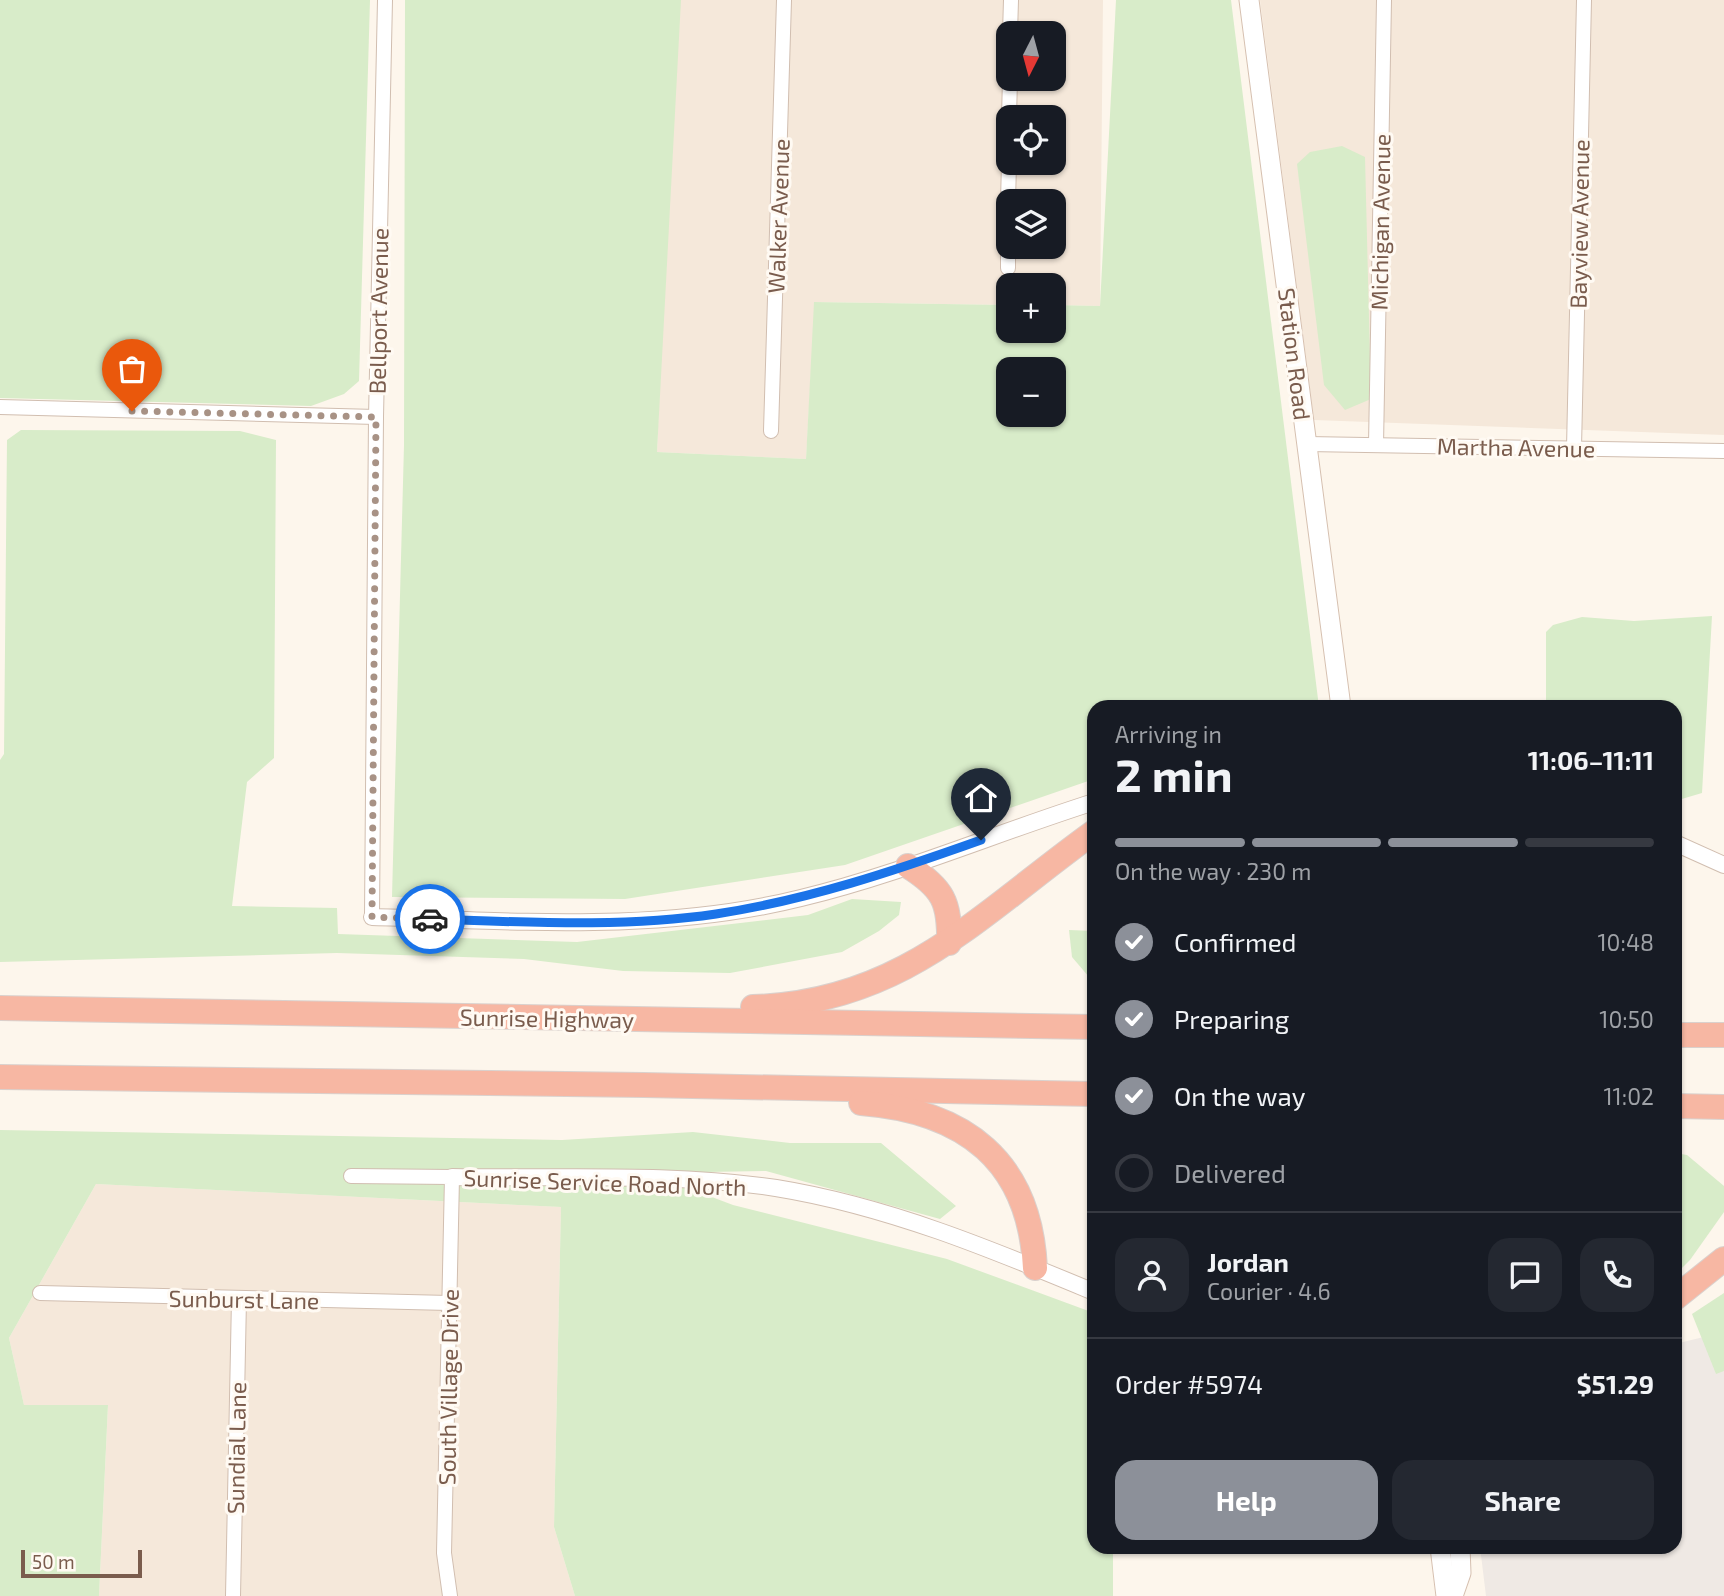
<!DOCTYPE html>
<meta charset="utf-8">
<style>
:root{--surface:#171b24;--page:#242831;--text:#f1f3f6;--muted:#9ea1a6;--line:#363941;--accent:#8c9099}
body{margin:0;font-family:"Exo 2",sans-serif;background:var(--page);color:var(--text);height:100vh;display:flex;flex-direction:column;font-size:26px;white-space:nowrap}
*{box-sizing:border-box;margin:0}
p{font-size:23px;color:var(--muted)}
.icon{flex:none;width:38px;height:38px;fill:none;stroke:currentColor;stroke-width:2;stroke-linecap:round;stroke-linejoin:round}
.map{position:relative;flex:1;overflow:hidden}
.details{position:absolute;left:1087px;top:700px;width:595px;height:854px;display:flex;flex-direction:column;background:var(--surface);border-radius:21px;box-shadow:0 2px 5px #0004}
.details>*{flex:none}
.needle{width:46px;rotate:186deg}
.tools{position:absolute;left:996px;top:21px;display:grid;gap:14px}
.tools a{display:grid;place-items:center;width:70px;height:70px;border-radius:14px;background:var(--surface);box-shadow:0 2px 5px #0004;font-size:35px}
.scale{position:absolute;left:21px;bottom:18px;width:121px;box-sizing:border-box;padding-left:7px;border:4px solid #7a5c4d;border-top:0;font-size:19px;line-height:24px;white-space:nowrap;color:#7a5c4d;-webkit-text-stroke:5px #fffaf3;paint-order:stroke}
.pin{position:absolute;display:grid;place-items:center;width:60px;height:60px;color:#fff;margin:-72px -30px;border-radius:50% 50% 50% 0;rotate:-45deg;box-shadow:0 0 7px #0007}
.pin .icon{rotate:45deg}
.courier{position:absolute;display:grid;place-items:center;width:70px;height:70px;margin:-35px;border:5px solid #1a73e8;border-radius:50%;background:#fff;color:#222;box-shadow:0 2px 9px #0007}
.head em{font-style:normal;font-weight:700}
.head div{display:flex;flex-direction:column-reverse}
.head{display:flex;align-items:center;justify-content:space-between;height:119px;padding:0 28px}
h1{font-size:46px;font-weight:700;line-height:52px}
.bar{display:grid;grid-template-columns:repeat(4,1fr);gap:10px 7px;align-content:center;height:84px;padding:0 28px}
.bar i{height:9px;border-radius:5px;background:var(--line)}
.bar .current{background:var(--accent)}
.bar p{grid-column:span 4}
.line{display:flex;align-items:center;gap:18px;padding:0 28px;border-top:2px solid var(--line)}
.line div{flex:1}
.round{display:grid;place-items:center;flex:none;width:74px;height:74px;border-radius:21px;background:var(--page)}
ol{padding:0 28px;list-style:none}
li{display:flex;align-items:center;gap:21px;height:77px}
li p{margin-inline-start:auto}
li .icon{padding:7px;border-radius:50%;background:var(--accent);color:#fff;stroke-width:4}
li:last-child{color:var(--muted)}
li i{width:38px;height:38px;border:4px solid var(--line);border-radius:50%}
.action{display:flex;gap:14px;margin-top:auto;padding:14px 28px}
.action a{flex:1;height:80px;border-radius:21px;background:var(--accent);color:#fff;font-size:28px;font-weight:700;line-height:80px;text-align:center}
.action a+a{background:var(--page);color:var(--text)}
.map>svg:first-child{display:block}
.residential{fill:#f5e8da;fill-rule:evenodd}
.industrial{fill:#efe9e4}
.green{fill:#d8ecc9;fill-rule:evenodd}
.lines{fill:none;stroke-linecap:round;stroke-linejoin:round}
.minor-casing{stroke:#d1beb0;stroke-width:16}
.tertiary-casing{stroke:#d1beb0;stroke-width:18}
.secondary-casing{stroke:#d6c0b0;stroke-width:21}
.motorway-casing{stroke:#dad1cd;stroke-width:26}
.minor{stroke:#fff;stroke-width:14}
.tertiary{stroke:#fff;stroke-width:16}
.secondary{stroke:#fff;stroke-width:19}
.motorway{stroke:#f7b7a3;stroke-width:24}
.done{stroke:#a89285;stroke-width:7;stroke-dasharray:0 12.6}
.route{stroke:#1a73e8;stroke-width:9}
.labels{text-anchor:middle;dominant-baseline:central;stroke-width:6;stroke-linejoin:round;paint-order:stroke}
.street-label{font-size:23px;fill:#7a5c4d;stroke:#fffaf3}
</style>
<div class="map">
<svg width="1724" height="1596" viewBox="0 0 1724 1596">
<rect width="100%" height="100%" fill="#fdf6ec"/>
<g class="residential">
<path d="M 675,0 L 1103,0 L 1100,306 L 1054,305 L 1054,285 L 1008,285 L 1008,305 L 815,302 L 806,459 L 657,452 ZM 1008,33 L 1054,33 L 1054,79 L 1008,79 ZM 1008,117 L 1054,117 L 1054,163 L 1008,163 ZM 1008,201 L 1054,201 L 1054,247 L 1008,247 Z"/>
<path d="M 1260,0 L 1724,0 L 1724,435 L 1314,420 Z"/>
<path d="M 96,1184 L 561,1207 L 554,1527 L 575,1596 L 99,1596 L 108,1406 L 24,1405 L 9,1338 Z"/>
</g>
<path class="industrial" d="M 1724,1332 L 1724,1596 L 1486,1596 L 1480,1547 L 1675,1547 L 1675,1344 Z"/>
<g class="green">
<path d="M 0,0 L 370,0 L 359,381 L 344,394 L 311,406 L 0,398 Z"/>
<path d="M 405,0 L 681,0 L 657,452 L 806,459 L 814,302 L 1008,305 L 1008,331 L 1054,331 L 1054,305 L 1100,306 L 1116,0 L 1231,0 L 1319,707 L 1094,707 L 1094,779 L 845,865 L 625,899 L 392,897 L 404,445 ZM 1008,369 L 1054,369 L 1054,415 L 1008,415 Z"/>
<path d="M 1342,146 L 1365,157 L 1371,399 L 1345,410 L 1324,385 L 1297,164 L 1310,152 Z"/>
<path d="M 21,430 L 240,431 L 276,440 L 274,758 L 247,782 L 232,906 L 337,908 L 338,934 L 577,942 L 808,915 L 852,899 L 901,902 L 899,915 L 879,931 L 842,952 L 730,973 L 623,971 L 524,959 L 337,953 L 0,962 L 0,760 L 4,754 L 7,440 Z"/>
<path d="M 1712,616 L 1702,793 L 1675,801 L 1675,707 L 1546,707 L 1546,632 L 1553,625 L 1582,617 L 1634,621 Z"/>
<path d="M 1069,930 L 1094,931 L 1094,977 L 1089,977 L 1072,957 Z"/>
<path d="M 0,1130 L 562,1140 L 693,1132 L 790,1143 L 881,1143 L 956,1206 L 940,1219 L 766,1171 L 648,1173 L 733,1205 L 947,1259 L 1094,1313 L 1094,1547 L 1113,1547 L 1113,1596 L 575,1596 L 554,1527 L 561,1207 L 96,1184 L 9,1338 L 24,1405 L 108,1405 L 99,1596 L 0,1596 Z"/>
<path d="M 1675,1153 L 1687,1155 L 1724,1186 L 1724,1212 L 1690,1260 L 1675,1275 Z"/>
<path d="M 1724,1293 L 1724,1371 L 1716,1374 L 1692,1314 Z"/>
</g>
<g class="lines">
<defs>
<g id="minor">
<path d="M 1010,33 L 1011,0"/>
<path d="M 1009,117 L 1010,79"/>
<path d="M 1008,201 L 1009,163"/>
<path d="M 1008,268 L 1008,244"/>
<path d="M 0,407 L 376,417"/>
<path d="M 771,431 L 784,0"/>
<path d="M 1307,444 L 1724,451"/>
<path d="M 1376,445 L 1384,0"/>
<path d="M 1574,448 L 1584,0"/>
<path d="M 372,917 L 376,417 L 385,0"/>
<path d="M 351,1176 L 452,1177 L 444,1553 L 450,1596"/>
<path d="M 40,1293 L 449,1303"/>
<path d="M 233,1596 L 239,1299"/>
</g>
<g id="tertiary">
<path d="M 1675,843 L 1724,865"/>
<path d="M 372,917 C 515,921 661,933 801,898 C 901,874 996,833 1094,802"/>
<path d="M 452,1177 C 559,1179 670,1172 776,1188 C 887,1206 991,1249 1094,1292"/>
</g>
<g id="secondary">
<path d="M 1249,0 L 1341,707"/>
<path d="M 1440,1547 L 1446,1596"/>
<path d="M 1453,1596 L 1461,1573 L 1460,1547"/>
</g>
<g id="motorway">
<path d="M 908,866 C 943,888 950,902 949,943"/>
<path d="M 753,1007 C 903,1003 981,913 1094,832"/>
<path d="M 0,1008 L 1094,1027"/>
<path d="M 1675,1035 L 1724,1035"/>
<path d="M 0,1077 L 644,1085 L 1094,1094"/>
<path d="M 861,1103 C 965,1111 1030,1161 1035,1268"/>
<path d="M 1675,1106 L 1724,1107"/>
<path d="M 1675,1298 L 1724,1259"/>
</g>
</defs>
<use href="#minor" class="minor-casing"/>
<use href="#tertiary" class="tertiary-casing"/>
<use href="#secondary" class="secondary-casing"/>
<use href="#motorway" class="motorway-casing"/>
<use href="#minor" class="minor"/>
<use href="#tertiary" class="tertiary"/>
<use href="#secondary" class="secondary"/>
<use href="#motorway" class="motorway"/>
</g>
<g class="lines">
<path class="done" d="M 132,411 L 376,417 L 372,917 L 430,919"/>
<path class="route" d="M 430,919 C 525,922 622,928 716,914 C 808,900 894,871 981,840"/>
</g>
<g class="labels">
<g class="street-label">
<text transform="translate(778 216) rotate(-88)">Walker Avenue</text>
<text transform="translate(1380 222) rotate(-89)">Michigan Avenue</text>
<text transform="translate(1579 224) rotate(-89)">Bayview Avenue</text>
<text transform="translate(378 311) rotate(-89)">Bellport Avenue</text>
<text transform="translate(1295 354) rotate(83)">Station Road</text>
<text transform="translate(1516 447) rotate(1)">Martha Avenue</text>
<text transform="translate(547 1018) rotate(1)">Sunrise Highway</text>
<text transform="translate(605 1182) rotate(2)">Sunrise Service Road North</text>
<text transform="translate(244 1299) rotate(1)">Sunburst Lane</text>
<text transform="translate(448 1387) rotate(-89)">South Village Drive</text>
<text transform="translate(236 1448) rotate(-89)">Sundial Lane</text>
</g>
</g>
</svg>
<div class="tools">
<a><svg class="needle" viewBox="-14 -14 28 28"><path d="M0-13l5 13h-10z" fill="#e53935"/><path d="M0 13l5-13h-10z" fill="#9ea1a6"/></svg></a>
<a><svg class="icon" aria-label="locate" viewBox="0 0 24 24"><circle cx="12" cy="12" r="6"/><path d="M12 2v4M12 18v4M2 12h4M18 12h4"/></svg></a>
<a><svg class="icon" aria-label="layers" viewBox="0 0 24 24"><path d="M12 4l9 5-9 5-9-5zM3 14l9 5 9-5"/></svg></a>
<a>+</a>
<a>−</a>
</div>
<div class="scale">50 m</div>
<div class="pin" style="left:132px;top:411px;background:#ea580c"><svg class="icon" aria-label="bag" viewBox="0 0 24 24"><path d="M5 8h14l-1 12H6zM9 8a3 3 0 0 1 6 0"/></svg></div>
<div class="pin" style="left:981px;top:840px;background:#1f2937"><svg class="icon" aria-label="home" viewBox="0 0 24 24"><path d="M3 11l9-7 9 7M6 9v11h12V9"/></svg></div>
<div class="courier" style="left:430px;top:919px"><svg class="icon" aria-label="car" viewBox="0 0 24 24"><path d="M5 17H2v-5l4-1 3-4h7l3 4 3 1v5h-3M9 17h6M6 11h13"/><circle cx="7" cy="17" r="2"/><circle cx="17" cy="17" r="2"/></svg></div>
<section class="details">
<div class="head"><div><h1>2 min</h1><p>Arriving in</p></div><em>11:06–11:11</em></div>
<div class="bar"><i class="current"></i><i class="current"></i><i class="current"></i><i></i><p>On the way · 230 m</p></div>
<ol>
<li><svg class="icon" aria-label="check" viewBox="0 0 24 24"><path d="M5 12l5 5 9-10"/></svg>Confirmed<p>10:48</p></li>
<li><svg class="icon" aria-label="check" viewBox="0 0 24 24"><path d="M5 12l5 5 9-10"/></svg>Preparing<p>10:50</p></li>
<li><svg class="icon" aria-label="check" viewBox="0 0 24 24"><path d="M5 12l5 5 9-10"/></svg>On the way<p>11:02</p></li>
<li><i></i>Delivered</li>
</ol>
<div class="line" style="height:126px"><a class="round"><svg class="icon" aria-label="person" viewBox="0 0 24 24"><circle cx="12" cy="8" r="4"/><path d="M4 21q1-7 8-7t8 7"/></svg></a><div><b>Jordan</b><p>Courier · 4.6</p></div><a class="round"><svg class="icon" aria-label="chat" viewBox="0 0 24 24"><path d="M4 5h16v11H9l-5 4z"/></svg></a><a class="round"><svg class="icon" aria-label="phone" viewBox="0 0 24 24"><path d="M5 4h4l2 5-3 2q2 4 5 5l2-3 5 2v4C11 20 4 13 5 4z"/></svg></a></div>
<div class="line" style="height:91px"><div>Order #5974</div><b>$51.29</b></div>
<div class="action"><a>Help</a><a>Share</a></div>
</section>
</div>
